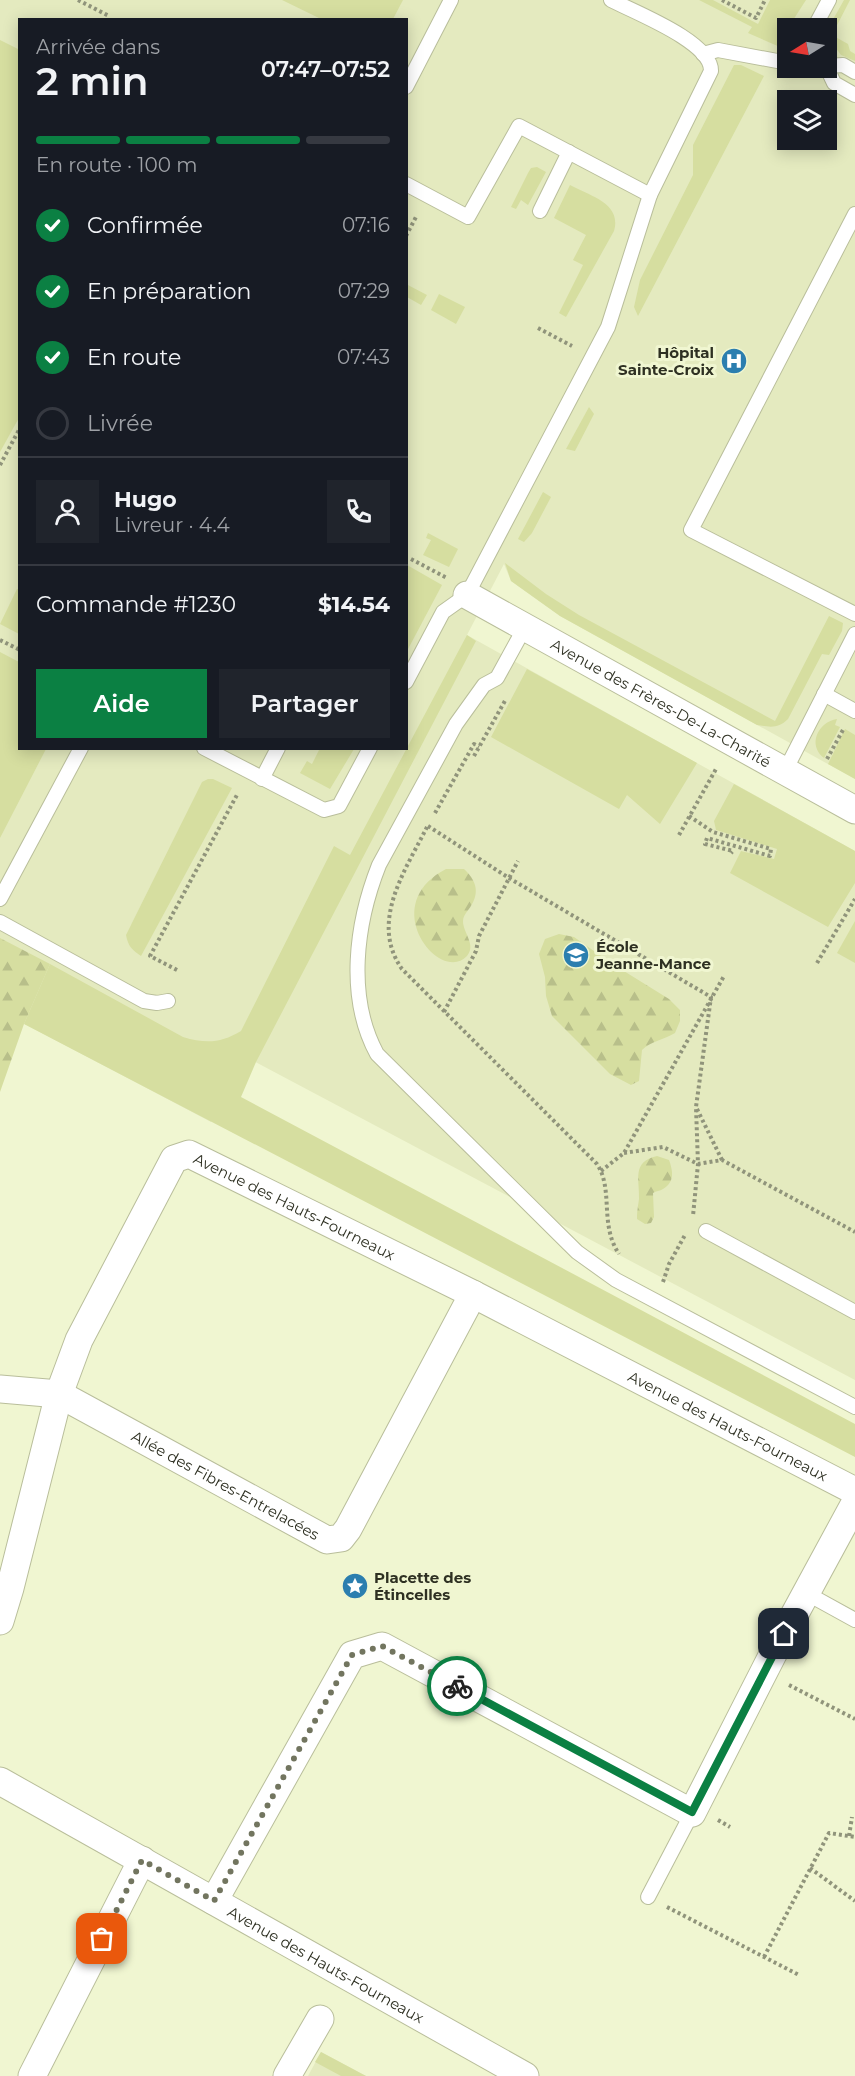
<!DOCTYPE html>
<html lang="fr">
<meta charset="utf-8">
<style>
:root{--surface:#171b24;--page:#20242c;--text:#f1f3f6;--muted:#9ea1a6;--line:#363941;--accent:#0b8043}
body{margin:0;font-family:Montserrat,sans-serif;background:var(--page);color:var(--text);height:100vh;display:flex;flex-direction:column;font-size:22px;white-space:nowrap}
*{box-sizing:border-box;margin:0}
p{font-size:20px;color:var(--muted)}
.icon{flex:none;width:33px;height:33px;fill:none;stroke:currentColor;stroke-width:2;stroke-linecap:round;stroke-linejoin:round}
.map{position:relative;flex:1;overflow:hidden}
.panel{position:absolute;left:18px;top:18px;width:390px;height:732px;display:flex;flex-direction:column;background:var(--surface);border-radius:0px;box-shadow:0 3px 15px #0003}
.panel>*{flex:none}
.needle{width:39px;rotate:259deg}
.tools{position:absolute;left:777px;top:18px;display:grid;gap:12px}
.tools a{display:grid;place-items:center;width:60px;height:60px;border-radius:0px;background:var(--surface);box-shadow:0 3px 15px #0003;font-size:30px}
.pin{position:absolute;display:grid;place-items:center;width:51px;height:51px;color:#fff;margin:-26px;border-radius:12px;box-shadow:0 3px 9px #0006}
.courier{position:absolute;display:grid;place-items:center;width:60px;height:60px;margin:-30px;border:4px solid #0b8043;border-radius:50%;background:#fff;color:#222;box-shadow:0 2px 8px #0007}
.overview em{font-style:normal;font-weight:600}
.overview div{display:flex;flex-direction:column-reverse}
.overview{display:flex;align-items:center;justify-content:space-between;height:102px;padding:0 18px}
h1{font-size:39px;font-weight:600;line-height:45px}
.bar{display:grid;grid-template-columns:repeat(4,1fr);gap:9px 6px;align-content:center;height:72px;padding:0 18px}
.bar i{height:8px;border-radius:4px;background:var(--line)}
.bar .active{background:var(--accent)}
.bar p{grid-column:span 4}
.line{display:flex;align-items:center;gap:15px;padding:0 18px;border-top:2px solid var(--line)}
.line div{flex:1}
.round{display:grid;place-items:center;flex:none;width:63px;height:63px;border-radius:0px;background:var(--page)}
ol{padding:0 18px;list-style:none}
li{display:flex;align-items:center;gap:18px;height:66px}
li p{margin-inline-start:auto}
li .icon{padding:6px;border-radius:50%;background:var(--accent);color:#fff;stroke-width:4}
li:last-child{color:var(--muted)}
li i{width:33px;height:33px;border:3px solid var(--line);border-radius:50%}
.action{display:flex;gap:12px;margin-top:auto;padding:12px 18px}
.action a{flex:1;height:69px;border-radius:0px;background:var(--accent);color:#fff;font-size:24px;font-weight:600;line-height:69px;text-align:center}
.action a+a{background:var(--page);color:var(--text)}
.map>svg:first-child{display:block}
.built{fill:#e4eabf;fill-rule:evenodd}
.green{fill:#d6dea0}
.forest{fill:url(#forest-firs)}
.lines{fill:none;stroke-linecap:round;stroke-linejoin:round}
.lane-casing{stroke:#b9be9b;stroke-width:16}
.street-casing{stroke:#b9be9b;stroke-width:29}
.path{stroke:#90947b;stroke-width:4;stroke-dasharray:3 3;stroke-linecap:butt}
.lane{stroke:#fff;stroke-width:14}
.street{stroke:#fff;stroke-width:27}
.done{stroke:#72755f;stroke-width:6;stroke-dasharray:0 10.8}
.route{stroke:#0b8043;stroke-width:8}
.labels{text-anchor:middle;dominant-baseline:central;stroke-width:6;stroke-linejoin:round;paint-order:stroke}
.poi-label{font-size:15px;font-weight:bold;fill:#2e3022;stroke:#f0f6d1;text-anchor:start}
.street-label{font-size:15px;fill:#2e3022;stroke:#f0f6d1}
</style>
<div class="map">
<svg width="855" height="2076" viewBox="0 0 855 2076">
<defs>
<pattern id="forest-firs" width="22" height="20" patternUnits="userSpaceOnUse" patternTransform="scale(1.5)"><rect width="22" height="20" fill="#d6dea0"/><path d="M5 1l3.5 6h-7zM16 11l3.5 6h-7z" fill="#b8bf8a"/></pattern>
</defs>
<rect width="100%" height="100%" fill="#f0f6d1"/>
<g class="built">
<path d="M 0,0 L 855,0 L 855,779 L 560,616 L 511,581 L 504,564 L 467,635 L 855,851 L 855,1380 L 244,1056 L 211,1122 L 0,1011 ZM 20,20 L 406,20 L 406,748 L 20,748 ZM 788,28 L 826,28 L 826,68 L 788,68 ZM 788,100 L 826,100 L 826,140 L 788,140 Z"/>
<path d="M 321,2052 L 366,2076 L 308,2076 Z"/>
</g>
<g class="green">
<path d="M 282,0 L 403,0 L 393,19 L 321,19 Z"/>
<path d="M 699,0 L 713,0 L 758,24 L 770,0 L 806,0 L 788,28 L 780,47 L 748,33 L 752,27 Z"/>
<path d="M 844,0 L 850,0 L 832,35 L 848,44 L 850,51 L 855,54 L 855,61 L 841,55 L 830,40 L 831,23 Z"/>
<path d="M 0,40 L 20,50 L 20,416 L 0,452 Z"/>
<path d="M 734,65 L 741,65 L 764,76 L 638,316 L 634,307 L 640,280 L 693,175 L 693,145 Z"/>
<path d="M 537,167 L 546,172 L 528,205 L 521,200 L 516,209 L 511,207 L 528,173 L 531,168 Z"/>
<path d="M 570,185 C 590,196 622,203 614,231 L 566,317 L 559,313 L 583,265 L 573,260 L 586,235 L 554,218 Z"/>
<path d="M 406,284 L 427,295 L 421,305 L 407,297 Z"/>
<path d="M 439,294 L 465,307 L 456,324 L 431,310 Z"/>
<path d="M 589,407 L 594,414 L 575,451 L 566,449 Z"/>
<path d="M 543,492 L 551,497 L 532,533 L 524,542 L 518,539 Z"/>
<path d="M 428,533 L 458,549 L 449,567 L 423,555 L 431,540 L 426,538 Z"/>
<path d="M 505,563 L 546,594 L 579,615 L 775,721 L 829,616 L 843,623 L 842,631 L 829,655 L 822,654 L 788,719 C 778,729 770,727 757,725 L 560,616 L 511,581 Z"/>
<path d="M 407,565 L 442,585 L 407,651 Z"/>
<path d="M 17,589 L 20,590 L 19,634 L 0,624 Z"/>
<path d="M 467,635 L 476,641 L 256,1062 L 241,1097 L 855,1424 L 855,1457 L 24,1024 L 50,964 L 183,1037 C 206,1044 221,1043 241,1031 L 334,846 L 350,855 Z"/>
<path d="M 0,652 L 19,662 L 20,748 L 46,749 L 0,838 Z"/>
<path d="M 527,669 L 697,763 L 660,824 L 627,795 L 619,809 L 491,737 Z"/>
<path d="M 837,719 L 835,725 L 840,727 L 824,758 C 807,745 818,722 837,719 Z"/>
<path d="M 845,729 L 855,735 L 855,779 L 828,764 Z"/>
<path d="M 320,748 L 354,749 L 330,789 L 300,773 L 307,761 L 312,764 Z"/>
<path d="M 208,779 L 213,779 L 232,788 L 141,956 C 132,950 128,946 126,935 L 202,782 Z"/>
<path d="M 734,784 L 855,851 L 855,883 L 828,927 L 730,873 L 741,851 L 774,859 L 777,849 L 716,830 L 714,821 Z"/>
<path d="M 855,921 L 855,963 L 837,953 Z"/>
<path d="M 321,2052 L 366,2076 L 341,2076 L 315,2062 Z"/>
</g>
<g class="forest">
<path d="M 446,869 L 464,869 C 480,884 479,897 466,913 C 455,927 479,942 467,956 C 440,985 376,905 446,869 Z"/>
<path d="M 559,934 L 574,937 L 611,963 L 669,999 L 680,1010 L 680,1021 L 675,1033 C 664,1040 651,1041 642,1050 L 639,1081 L 631,1085 L 610,1074 L 552,1016 L 546,996 L 545,977 L 539,954 L 545,939 Z"/>
<path d="M 0,938 L 50,964 L 24,1024 L 0,1092 Z"/>
<path d="M 657,1156 L 669,1160 C 673,1171 675,1182 663,1189 C 660,1191 656,1191 653,1193 L 654,1217 L 651,1223 L 645,1224 L 637,1219 C 637,1211 638,1206 639,1199 C 640,1180 631,1162 657,1156 Z"/>
</g>
<g class="lines">
<defs>
<g id="lane">
<path d="M 814,28 L 829,0"/>
<path d="M 703,54 L 718,50 L 788,63"/>
<path d="M 826,66 L 834,83 L 855,95"/>
<path d="M 827,66 L 843,65 L 855,72"/>
<path d="M 406,87 L 451,0"/>
<path d="M 406,184 L 468,217 L 519,126 L 650,195"/>
<path d="M 540,211 L 569,152"/>
<path d="M 855,214 L 691,530 L 855,614"/>
<path d="M 525,627 L 497,678 L 484,685 L 456,724 L 379,865 C 356,923 346,997 377,1054 L 577,1252 L 616,1280 L 855,1407"/>
<path d="M 406,682 L 443,612 L 467,595 L 608,327 L 650,195 L 711,71 C 712,42 634,12 611,0"/>
<path d="M 824,694 L 855,711"/>
<path d="M 204,748 L 324,810 L 339,806 L 370,748"/>
<path d="M 785,771 L 855,634"/>
<path d="M 262,779 L 278,748"/>
<path d="M 0,899 L 81,748"/>
<path d="M 0,922 L 144,1001 L 157,1003 L 168,1001"/>
<path d="M 706,1231 L 855,1312"/>
<path d="M 806,1593 L 855,1620"/>
<path d="M 648,1897 L 692,1813"/>
</g>
<g id="street">
<path id="s1" d="M 467,595 L 855,810"/>
<path id="s2" d="M 0,1389 L 59,1394 L 327,1540 L 341,1538 L 348,1529 L 473,1294"/>
<path id="s3" d="M 0,1621 L 10,1588 L 59,1394 L 79,1340 L 174,1159 L 189,1154 L 473,1294 L 855,1491"/>
<path id="s4" d="M 0,1781 L 525,2076"/>
<path d="M 214,1901 L 352,1655 L 382,1646 L 692,1813 L 773,1654 L 855,1503"/>
<path d="M 32,2076 L 142,1860"/>
<path d="M 287,2076 L 320,2019"/>
</g>
</defs>
<use href="#lane" class="lane-casing"/>
<use href="#street" class="street-casing"/>
<g class="path">
<path d="M 78,0 L 109,16"/>
<path d="M 722,0 L 756,18 L 765,0"/>
<path d="M 406,236 L 417,215"/>
<path d="M 538,328 L 572,346"/>
<path d="M 0,465 L 20,428"/>
<path d="M 411,559 L 447,578"/>
<path d="M 0,640 L 20,650"/>
<path d="M 474,756 L 506,699"/>
<path d="M 827,759 L 844,728"/>
<path d="M 435,813 L 474,744 L 479,747"/>
<path d="M 689,816 L 713,832 L 771,849 L 770,856 L 707,838 L 705,844 L 733,851 L 731,853"/>
<path d="M 428,826 L 509,878 L 711,997 L 696,1107 L 698,1164 L 693,1216"/>
<path d="M 427,827 C 405,871 369,922 402,969 L 597,1164 C 614,1190 599,1224 619,1254"/>
<path d="M 679,835 L 716,769"/>
<path d="M 817,963 L 855,899"/>
<path d="M 177,970 L 150,956 L 238,793"/>
<path d="M 444,1012 L 476,951 L 479,936 L 518,861"/>
<path d="M 697,1109 L 722,1160"/>
<path d="M 624,1153 L 663,1147 L 698,1164 L 722,1160 L 855,1232"/>
<path d="M 601,1171 L 624,1153 L 724,976"/>
<path d="M 663,1282 L 669,1264 L 685,1235"/>
<path d="M 789,1685 L 855,1719"/>
<path d="M 718,1820 L 730,1827"/>
<path d="M 849,1836 L 852,1817"/>
<path d="M 810,1868 L 855,1901"/>
<path d="M 667,1907 L 799,1975"/>
<path d="M 764,1957 L 829,1833 L 855,1837"/>
</g>
<use href="#lane" class="lane"/>
<use href="#street" class="street"/>
</g>
<g class="lines">
<path class="done" d="M 102,1939 L 142,1860 L 214,1901 L 352,1655 L 382,1646 L 457,1686"/>
<path class="route" d="M 457,1686 L 692,1812 L 784,1634"/>
</g>
<defs>
<symbol id="hospital-disc" viewBox="-11 -11 22 22"><circle r="9.5" fill="#2b7eaf" stroke="#f0f6d1"/><path d="M-5-5h3v3.5h4V-5h3V5h-3V1.5h-4V5h-3Z" fill="#fff"/></symbol>
<symbol id="school-disc" viewBox="-11 -11 22 22"><circle r="9.5" fill="#2b7eaf" stroke="#f0f6d1"/><path d="M0-5L7-2L0 1L-7-2ZM-4 1L0 2.5L4 1V4Q0 6-4 4Z" fill="#fff"/></symbol>
<symbol id="sight-disc" viewBox="-11 -11 22 22"><circle r="9.5" fill="#2b7eaf" stroke="#f0f6d1"/><path d="M0-6L1.8-2.2L6-1.7L2.9 1.2L3.7 5.4L0 3.3L-3.7 5.4L-2.9 1.2L-6-1.7L-1.8-2.2Z" fill="#fff"/></symbol>
</defs>
<g fill-rule="evenodd">
<use href="#hospital-disc" x="719" y="346" width="30" height="30"/>
<use href="#school-disc" x="561" y="940" width="30" height="30"/>
<use href="#sight-disc" x="340" y="1571" width="30" height="30"/>
</g>
<g class="labels">
<g class="poi-label">
<text x="714" y="352" text-anchor="end">Hôpital<tspan x="714" dy="17">Sainte-Croix</tspan></text>
<text x="596" y="946">École<tspan x="596" dy="17">Jeanne-Mance</tspan></text>
<text x="374" y="1577">Placette des<tspan x="374" dy="17">Étincelles</tspan></text>
</g>
<g class="street-label">
<text stroke="none"><textPath href="#s1" startOffset="222">Avenue des Frères-De-La-Charité</textPath></text>
<text stroke="none"><textPath href="#s3" startOffset="630">Avenue des Hauts-Fourneaux</textPath></text>
<text stroke="none"><textPath href="#s3" startOffset="1116">Avenue des Hauts-Fourneaux</textPath></text>
<text stroke="none"><textPath href="#s2" startOffset="249">Allée des Fibres-Entrelacées</textPath></text>
<text stroke="none"><textPath href="#s4" startOffset="374">Avenue des Hauts-Fourneaux</textPath></text>
</g>
</g>
</svg>
<div class="tools">
<a><svg class="needle" viewBox="-14 -14 28 28"><path d="M0-13l5 13h-10z" fill="#e53935"/><path d="M0 13l5-13h-10z" fill="#9ea1a6"/></svg></a>
<a><svg class="icon" aria-label="layers" viewBox="0 0 24 24"><path d="M12 4l9 5-9 5-9-5zM3 14l9 5 9-5"/></svg></a>
</div>
<div class="pin" style="left:102px;top:1939px;background:#ea580c"><svg class="icon" aria-label="bag" viewBox="0 0 24 24"><path d="M5 8h14l-1 12H6zM9 8a3 3 0 0 1 6 0"/></svg></div>
<div class="pin" style="left:784px;top:1634px;background:#1f2937"><svg class="icon" aria-label="home" viewBox="0 0 24 24"><path d="M3 11l9-7 9 7M6 9v11h12V9"/></svg></div>
<div class="courier" style="left:457px;top:1686px"><svg class="icon" aria-label="bike" viewBox="0 0 24 24"><circle cx="6" cy="16" r="4"/><circle cx="18" cy="16" r="4"/><path d="M6 16l4-8h5l3 8M10 8l3 8H6M13 5h3"/></svg></div>
<section class="panel">
<div class="overview"><div><h1>2 min</h1><p>Arrivée dans</p></div><em>07:47–07:52</em></div>
<div class="bar"><i class="active"></i><i class="active"></i><i class="active"></i><i></i><p>En route · 100 m</p></div>
<ol>
<li><svg class="icon" aria-label="check" viewBox="0 0 24 24"><path d="M5 12l5 5 9-10"/></svg>Confirmée<p>07:16</p></li>
<li><svg class="icon" aria-label="check" viewBox="0 0 24 24"><path d="M5 12l5 5 9-10"/></svg>En préparation<p>07:29</p></li>
<li><svg class="icon" aria-label="check" viewBox="0 0 24 24"><path d="M5 12l5 5 9-10"/></svg>En route<p>07:43</p></li>
<li><i></i>Livrée</li>
</ol>
<div class="line" style="height:108px"><a class="round"><svg class="icon" aria-label="person" viewBox="0 0 24 24"><circle cx="12" cy="8" r="4"/><path d="M4 21q1-7 8-7t8 7"/></svg></a><div><b>Hugo</b><p>Livreur · 4.4</p></div><a class="round"><svg class="icon" aria-label="phone" viewBox="0 0 24 24"><path d="M5 4h4l2 5-3 2q2 4 5 5l2-3 5 2v4C11 20 4 13 5 4z"/></svg></a></div>
<div class="line" style="height:78px"><div>Commande #1230</div><b>$14.54</b></div>
<div class="action"><a>Aide</a><a>Partager</a></div>
</section>
</div>
